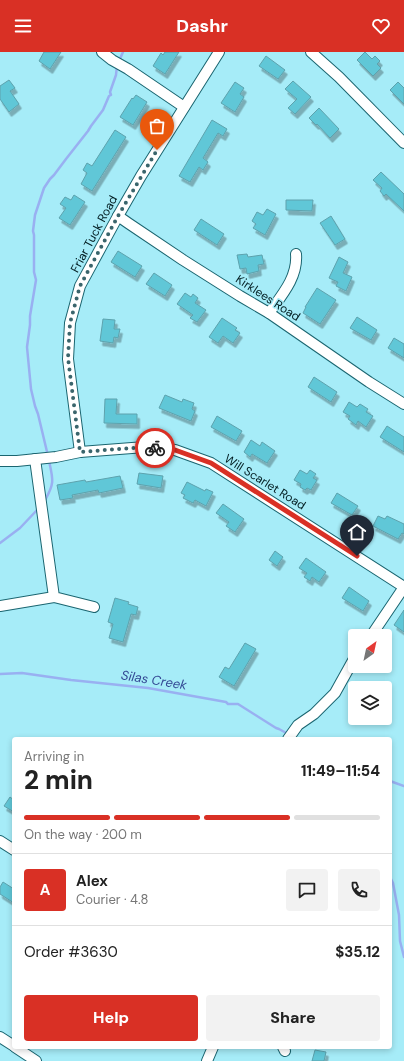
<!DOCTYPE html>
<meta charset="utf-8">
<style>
:root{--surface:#fff;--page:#f2f2f2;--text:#222;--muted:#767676;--line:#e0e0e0;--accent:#d93025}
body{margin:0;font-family:"DM Sans",sans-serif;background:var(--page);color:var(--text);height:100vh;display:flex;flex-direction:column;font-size:15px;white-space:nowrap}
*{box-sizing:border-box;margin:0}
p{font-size:13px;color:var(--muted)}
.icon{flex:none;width:22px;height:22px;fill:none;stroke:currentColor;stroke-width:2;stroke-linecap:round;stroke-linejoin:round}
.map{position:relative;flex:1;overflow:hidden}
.details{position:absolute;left:12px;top:685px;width:380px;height:312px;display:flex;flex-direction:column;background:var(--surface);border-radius:4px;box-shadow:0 2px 6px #0003}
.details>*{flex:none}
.needle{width:26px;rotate:33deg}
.fabs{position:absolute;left:348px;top:577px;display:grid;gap:8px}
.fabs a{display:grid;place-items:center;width:44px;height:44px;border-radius:4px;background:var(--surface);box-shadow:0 2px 6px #0003;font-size:20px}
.pin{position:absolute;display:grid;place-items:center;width:34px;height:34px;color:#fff;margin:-41px -17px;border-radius:50% 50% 50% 0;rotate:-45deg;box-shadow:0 0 4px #0007}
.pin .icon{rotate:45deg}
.courier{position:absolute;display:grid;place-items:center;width:40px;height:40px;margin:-20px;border:3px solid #d93025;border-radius:50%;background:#fff;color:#222;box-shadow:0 1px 5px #0007}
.overview em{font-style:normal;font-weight:800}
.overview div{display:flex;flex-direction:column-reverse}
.overview{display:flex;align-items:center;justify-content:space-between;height:68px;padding:0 12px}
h1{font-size:26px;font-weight:800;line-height:30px}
.bar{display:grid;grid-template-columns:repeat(4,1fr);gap:6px 4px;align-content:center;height:48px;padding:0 12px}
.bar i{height:5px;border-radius:3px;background:var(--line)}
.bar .on{background:var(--accent)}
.bar p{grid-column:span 4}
.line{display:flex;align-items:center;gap:10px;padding:0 12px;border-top:1px solid var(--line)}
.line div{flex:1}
.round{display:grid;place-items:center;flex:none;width:42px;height:42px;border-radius:4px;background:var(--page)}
.button{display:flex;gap:8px;margin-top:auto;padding:8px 12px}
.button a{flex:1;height:46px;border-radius:4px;background:var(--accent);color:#fff;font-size:16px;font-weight:800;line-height:46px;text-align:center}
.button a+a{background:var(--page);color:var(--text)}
header{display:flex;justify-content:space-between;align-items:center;height:52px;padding:0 12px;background:var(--accent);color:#fff;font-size:18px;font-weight:800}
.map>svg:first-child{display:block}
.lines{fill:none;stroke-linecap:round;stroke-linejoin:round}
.stream{stroke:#99b0f1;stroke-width:2.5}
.building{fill:#61c7d7;stroke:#5da2ad;filter:url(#shadow)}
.minor-casing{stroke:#1a6570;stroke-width:12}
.minor{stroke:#fff;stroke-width:10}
.done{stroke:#3a656c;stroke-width:4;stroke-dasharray:0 7.2}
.route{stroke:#d93025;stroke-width:5}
.labels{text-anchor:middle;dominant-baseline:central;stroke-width:3;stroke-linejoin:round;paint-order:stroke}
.street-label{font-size:12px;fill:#001c20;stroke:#a6ecf8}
.water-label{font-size:13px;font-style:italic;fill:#334894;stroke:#a6ecf8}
</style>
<header><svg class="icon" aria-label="menu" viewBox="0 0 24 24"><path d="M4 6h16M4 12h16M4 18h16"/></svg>Dashr<svg class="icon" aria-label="heart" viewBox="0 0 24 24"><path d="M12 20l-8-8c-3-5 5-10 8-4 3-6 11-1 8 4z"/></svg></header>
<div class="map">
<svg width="404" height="1009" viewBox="0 0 404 1009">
<defs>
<filter id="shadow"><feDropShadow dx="2.5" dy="4.5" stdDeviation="0" flood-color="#0004"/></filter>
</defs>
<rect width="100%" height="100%" fill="#a6ecf8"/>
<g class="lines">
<g class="stream">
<path d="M 119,9 L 123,0"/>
<path d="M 48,404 L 38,362 L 35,354 L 31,337 L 27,295 L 30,273 L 30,264 L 36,228 L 34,220 L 34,183 L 33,179 L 35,163 L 44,136 L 50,127 L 54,123 L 66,107 L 88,79 L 91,74 L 103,58 L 109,44 L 111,43 L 110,40 L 116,23 L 117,13"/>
<path d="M 45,448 C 55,431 53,427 49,409"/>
<path d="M 0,491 L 20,476 L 38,457"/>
<path d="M 0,622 L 22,621 L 71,628 L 148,636 L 226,650 L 228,652 L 238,652 L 276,676 L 279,677 L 288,682"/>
<path d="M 390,729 L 404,734"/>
<path d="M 390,825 L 393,831 L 399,863 L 400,889 L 404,905"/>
</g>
</g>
<g class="building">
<path d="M 44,0 L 61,0 L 50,17 L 39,9 Z"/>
<path d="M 165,0 L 179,0 L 165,22 L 153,14 L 161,1 L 163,3 Z"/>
<path d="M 365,0 L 372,7 L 375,4 L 380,9 L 377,12 L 381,16 L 373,24 L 357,8 Z"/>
<path d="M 266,4 L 285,18 L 278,27 L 259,14 Z"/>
<path d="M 9,28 L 15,36 L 10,39 L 19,52 L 9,60 L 0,47 L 0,34 Z"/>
<path d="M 293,29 L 311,45 L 295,62 L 288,56 L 297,47 L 285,37 Z"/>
<path d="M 235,30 L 244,36 L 240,42 L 244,45 L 235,60 L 221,51 Z"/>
<path d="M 398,30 L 404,36 L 404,52 L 390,38 Z"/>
<path d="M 136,43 L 147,50 L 133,73 L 120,65 L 132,46 L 133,47 Z"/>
<path d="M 319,56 L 339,77 L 330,86 L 317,72 L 316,73 L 309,66 Z"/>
<path d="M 212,68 L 227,77 L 223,84 L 218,81 L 203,106 L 208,110 L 203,118 L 199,115 L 190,130 L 179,124 Z"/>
<path d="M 115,78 L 126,85 L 92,139 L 81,132 L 87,121 L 83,118 L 87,111 L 92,114 Z"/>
<path d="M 381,120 L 404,142 L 404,159 L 386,142 L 384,144 L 380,139 L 382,136 L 373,128 Z"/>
<path d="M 74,143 L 85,150 L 70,173 L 59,166 L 66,156 L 60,152 L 65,145 L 71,148 Z"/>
<path d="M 286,148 L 313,148 L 312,159 L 286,158 Z"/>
<path d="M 267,157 L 276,162 L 265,183 L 253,176 L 256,172 L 252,169 L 257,160 L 263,163 Z"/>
<path d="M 331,164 L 345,187 L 335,193 L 320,171 Z"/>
<path d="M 201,167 L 224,182 L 217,193 L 194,178 Z"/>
<path d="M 118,199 L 142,214 L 135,225 L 111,210 Z"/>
<path d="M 247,202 L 248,205 L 262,203 L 264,212 L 258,213 L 259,219 L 247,222 L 246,216 L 240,217 L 237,203 Z"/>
<path d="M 339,205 L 348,210 L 343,221 L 352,225 L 346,239 L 336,234 L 338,230 L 329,226 Z"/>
<path d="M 154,221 L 172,233 L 165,244 L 146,232 Z"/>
<path d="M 317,236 L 336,248 L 320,272 L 303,261 L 306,255 L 305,255 Z"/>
<path d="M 185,241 L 191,245 L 193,242 L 198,246 L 195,251 L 206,258 L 197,270 L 190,266 L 193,263 L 177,252 Z"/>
<path d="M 357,265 L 377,278 L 371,288 L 350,276 Z"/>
<path d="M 222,266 L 237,276 L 235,278 L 240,281 L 233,291 L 223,284 L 218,291 L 209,285 Z"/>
<path d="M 103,267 L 115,268 L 114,277 L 120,277 L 118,286 L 114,285 L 113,291 L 100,289 Z"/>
<path d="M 394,286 L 404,292 L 404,306 L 388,296 Z"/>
<path d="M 314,325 L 337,340 L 331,350 L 308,335 Z"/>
<path d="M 165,343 L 182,350 L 183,347 L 194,351 L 192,357 L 195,359 L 191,369 L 159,356 Z"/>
<path d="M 105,347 L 117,347 L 116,362 L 137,362 L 137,372 L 104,371 Z"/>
<path d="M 349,350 L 357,355 L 360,352 L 368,357 L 366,360 L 373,364 L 366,375 L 358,369 L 356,373 L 348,367 L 350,364 L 343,360 Z"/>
<path d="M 217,364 L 242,379 L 236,389 L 211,375 Z"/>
<path d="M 387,374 L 404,385 L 404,400 L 380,385 Z"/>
<path d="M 251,388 L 260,394 L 262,390 L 275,399 L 267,411 L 252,402 L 250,405 L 244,400 Z"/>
<path d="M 300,418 L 307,422 L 310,418 L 316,422 L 313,426 L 317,428 L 311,438 L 307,436 L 305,438 L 300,435 L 301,432 L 294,428 Z"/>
<path d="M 139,421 L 163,424 L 161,436 L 137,432 Z"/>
<path d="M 120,424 L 123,436 L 99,441 L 98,438 L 72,443 L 73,446 L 60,448 L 57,433 L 85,428 L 86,430 Z"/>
<path d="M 187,430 L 205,439 L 206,437 L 213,440 L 206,454 L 195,448 L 193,451 L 183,446 L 185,443 L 181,441 Z"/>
<path d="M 337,441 L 358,454 L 352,463 L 331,451 Z"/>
<path d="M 223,452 L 244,467 L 235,480 L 226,474 L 229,470 L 216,461 Z"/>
<path d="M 378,464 L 385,467 L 387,464 L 404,472 L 404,482 L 402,481 L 398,487 L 373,474 Z"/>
<path d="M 275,499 L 283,505 L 277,514 L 269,508 Z"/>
<path d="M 306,506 L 326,520 L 319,530 L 312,525 L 310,529 L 304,525 L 307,521 L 299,516 Z"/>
<path d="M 349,535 L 369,549 L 363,559 L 342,546 Z"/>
<path d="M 115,546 L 129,550 L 128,552 L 138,555 L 136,563 L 131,562 L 123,590 L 109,586 L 113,572 L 108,570 Z"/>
<path d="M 404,558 L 404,580 L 394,573 Z"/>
<path d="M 245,591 L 256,597 L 234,634 L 219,625 L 225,615 L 229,617 Z"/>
<path d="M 10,745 L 14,748 L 14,760 L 4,754 Z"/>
<path d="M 3,830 L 14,837 L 14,851 L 0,842 L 0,835 Z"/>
<path d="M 315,998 L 326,1000 L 324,1009 L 312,1009 Z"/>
</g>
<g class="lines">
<defs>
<g id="minor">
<path d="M 102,0 L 112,8 L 128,17 L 184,55"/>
<path d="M 311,0 L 339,25 L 404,91"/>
<path d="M 118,164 L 128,171 L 183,208 L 240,244 L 269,261 L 369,330 L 404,352"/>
<path d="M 269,261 C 282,243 298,225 296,202"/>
<path d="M 80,400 L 68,307 L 70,271 L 80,234 L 118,164 L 141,124 L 219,0"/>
<path d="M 35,407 L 54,545 L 94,555"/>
<path d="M 0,409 L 17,409 L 56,405 L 80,400 L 145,395 L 175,398 L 211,411 L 404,535"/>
<path d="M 0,554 L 54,545"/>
<path d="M 371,584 L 404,535"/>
<path d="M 288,687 L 298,673 L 314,662 L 335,641 L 355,605"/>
<path d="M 0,789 L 14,798"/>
<path d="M 0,985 L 14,994"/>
<path d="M 15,995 L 36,1009"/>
<path d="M 283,995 L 285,999"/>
<path d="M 207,1009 L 213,995"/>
</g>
</defs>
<use href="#minor" class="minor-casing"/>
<use href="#minor" class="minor"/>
</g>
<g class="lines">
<path class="done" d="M 155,396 L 145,395 L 80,400 L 68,306 L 70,271 L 80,234 L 118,164 L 157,98"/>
<path class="route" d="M 155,396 L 175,398 L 211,411 L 357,504"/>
</g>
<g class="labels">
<g class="street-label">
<text transform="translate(94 182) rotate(-62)">Friar Tuck Road</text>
<text transform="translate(268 246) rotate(33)">Kirklees Road</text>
<text transform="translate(265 430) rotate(32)">Will Scarlet Road</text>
</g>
<g class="water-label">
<text transform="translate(154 628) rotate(9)">Silas Creek</text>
</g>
</g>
</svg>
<div class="fabs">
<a><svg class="needle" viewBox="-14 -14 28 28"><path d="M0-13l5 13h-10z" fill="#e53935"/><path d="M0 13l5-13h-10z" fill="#767676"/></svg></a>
<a><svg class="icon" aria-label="layers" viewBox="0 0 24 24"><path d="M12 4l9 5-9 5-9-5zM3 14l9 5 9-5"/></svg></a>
</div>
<div class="pin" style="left:157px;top:98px;background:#ea580c"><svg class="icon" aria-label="bag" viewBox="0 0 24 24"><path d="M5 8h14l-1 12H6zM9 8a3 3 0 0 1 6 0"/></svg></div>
<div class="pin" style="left:357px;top:504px;background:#1f2937"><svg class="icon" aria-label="home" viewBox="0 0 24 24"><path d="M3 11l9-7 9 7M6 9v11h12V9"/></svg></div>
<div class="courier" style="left:155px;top:396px"><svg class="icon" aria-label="bike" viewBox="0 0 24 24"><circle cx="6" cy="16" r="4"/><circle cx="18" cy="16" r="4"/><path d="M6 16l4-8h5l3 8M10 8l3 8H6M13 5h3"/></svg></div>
<section class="details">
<div class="overview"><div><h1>2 min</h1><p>Arriving in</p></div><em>11:49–11:54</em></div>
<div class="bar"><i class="on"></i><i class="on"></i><i class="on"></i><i></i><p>On the way · 200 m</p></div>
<div class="line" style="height:72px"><b class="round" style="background:var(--accent);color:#fff">A</b><div><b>Alex</b><p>Courier · 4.8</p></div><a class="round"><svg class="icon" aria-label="chat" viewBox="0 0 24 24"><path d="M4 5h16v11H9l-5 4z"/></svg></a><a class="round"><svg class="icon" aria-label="phone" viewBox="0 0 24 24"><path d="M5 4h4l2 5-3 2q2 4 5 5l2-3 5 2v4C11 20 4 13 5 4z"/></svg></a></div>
<div class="line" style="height:52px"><div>Order #3630</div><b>$35.12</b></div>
<div class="button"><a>Help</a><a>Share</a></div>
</section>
</div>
